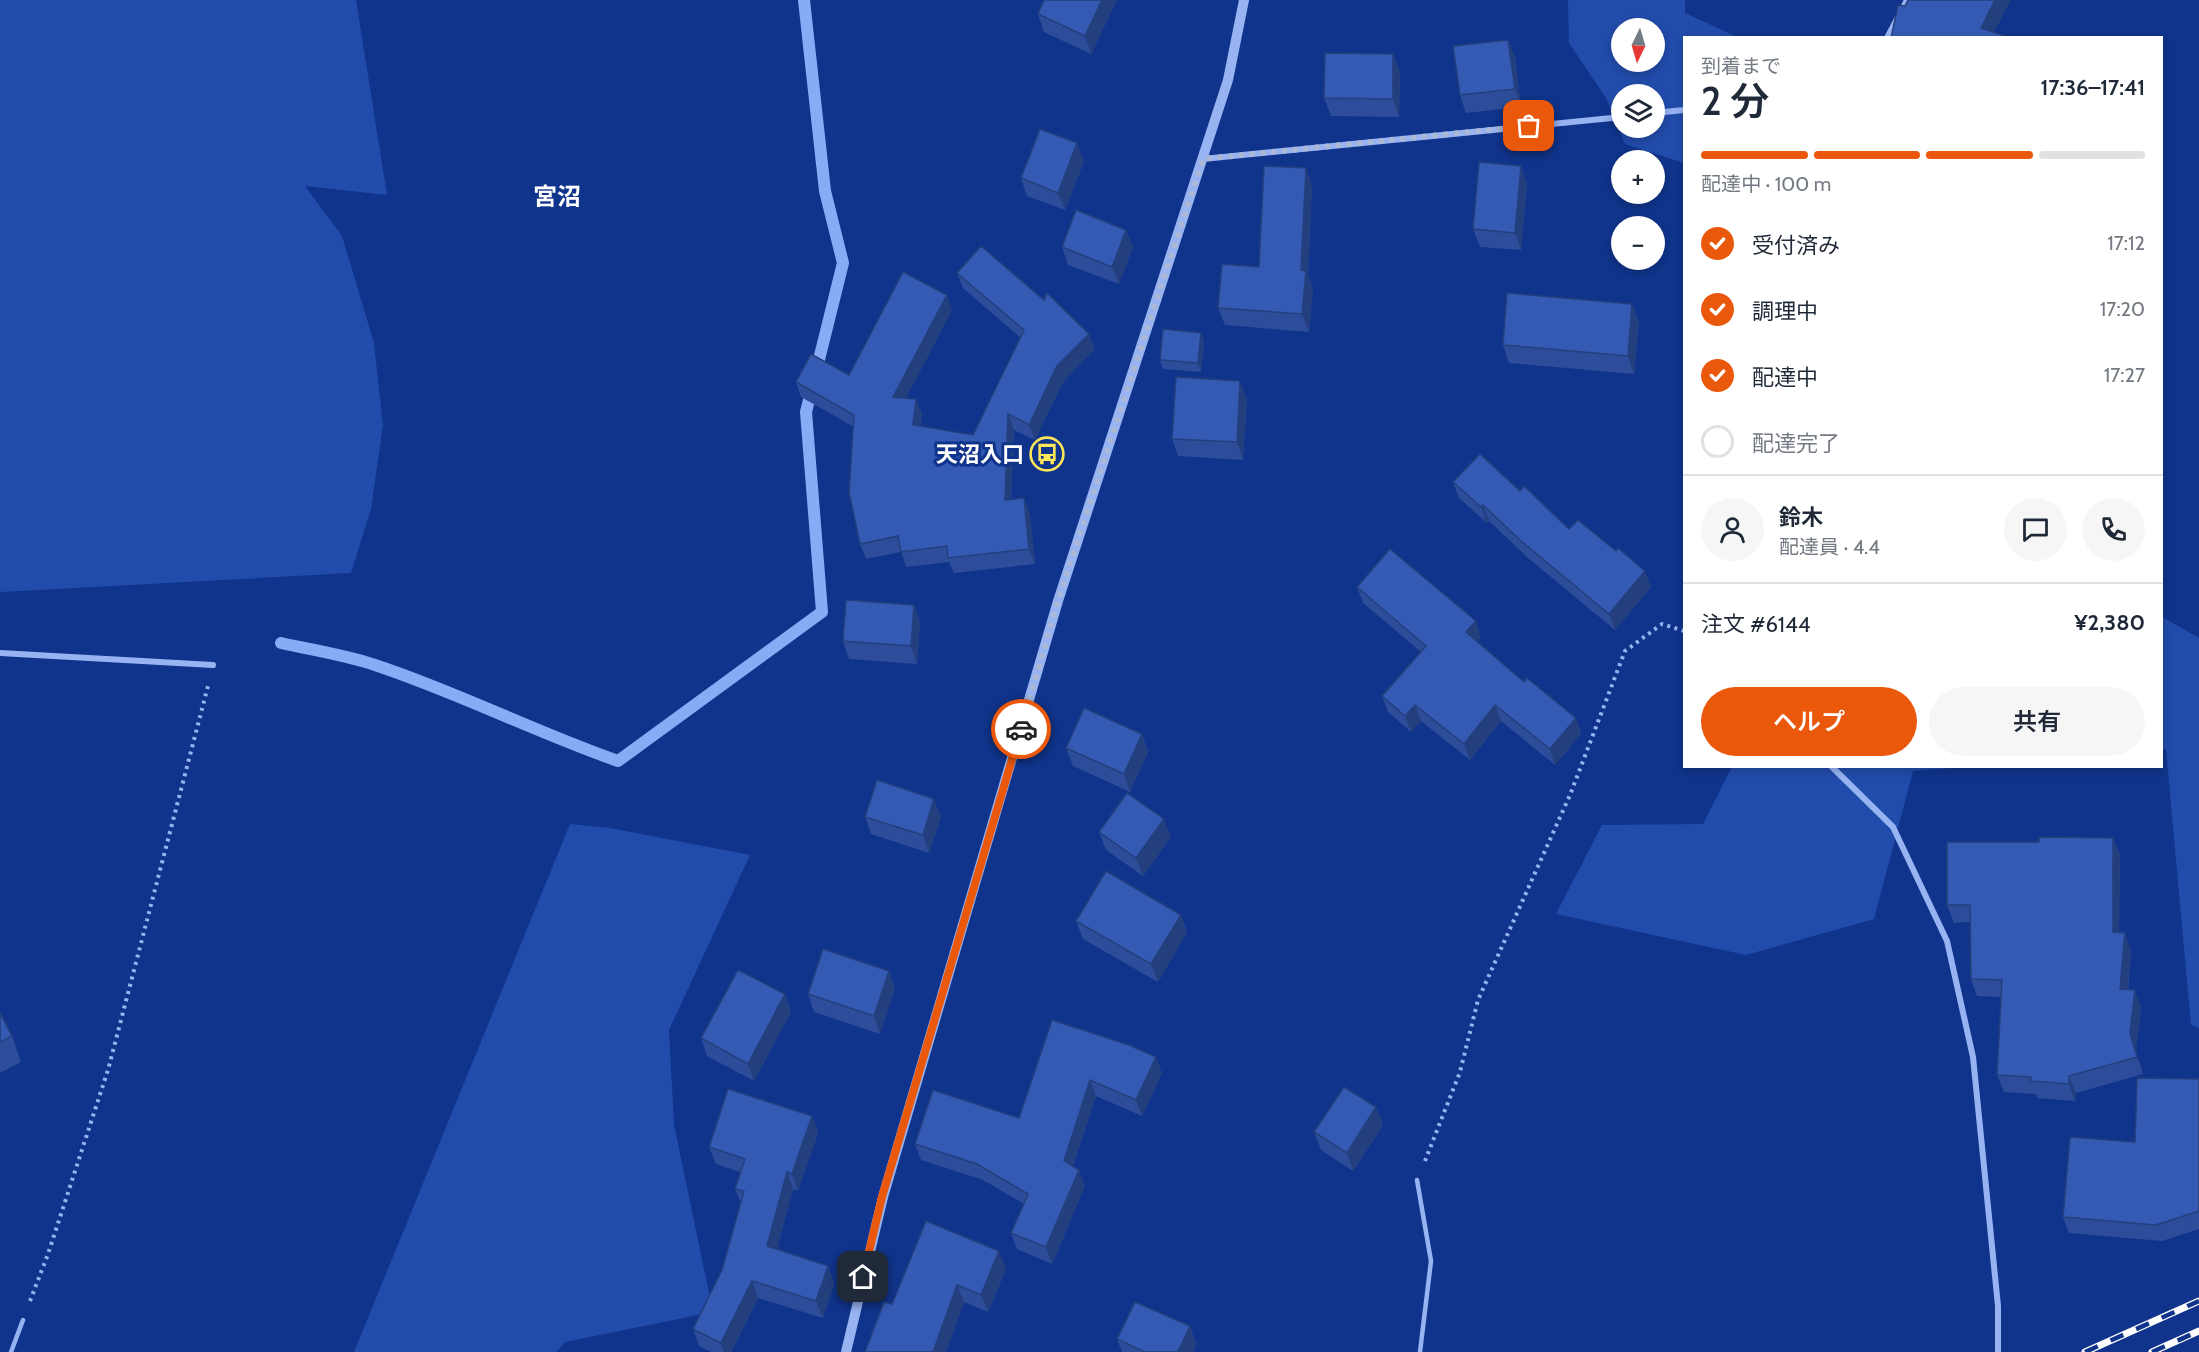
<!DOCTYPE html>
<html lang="ja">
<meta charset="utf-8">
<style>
:root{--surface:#fff;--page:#f6f6f7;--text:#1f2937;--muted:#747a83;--line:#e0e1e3;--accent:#ea580c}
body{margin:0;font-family:Cabin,"Noto Sans JP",sans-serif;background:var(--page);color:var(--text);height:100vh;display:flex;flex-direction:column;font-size:22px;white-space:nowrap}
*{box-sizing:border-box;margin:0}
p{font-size:20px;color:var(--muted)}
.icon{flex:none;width:33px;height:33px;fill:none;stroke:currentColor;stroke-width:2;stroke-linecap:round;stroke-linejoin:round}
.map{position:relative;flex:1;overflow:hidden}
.drawer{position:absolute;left:1683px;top:36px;width:480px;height:732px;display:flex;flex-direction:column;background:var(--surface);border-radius:0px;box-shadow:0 3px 9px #0003}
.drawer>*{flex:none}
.needle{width:39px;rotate:185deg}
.buttons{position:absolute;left:1611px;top:18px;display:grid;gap:12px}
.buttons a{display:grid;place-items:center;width:54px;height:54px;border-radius:50%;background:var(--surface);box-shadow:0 3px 9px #0003;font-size:30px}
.pin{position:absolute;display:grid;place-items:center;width:51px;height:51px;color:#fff;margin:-26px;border-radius:12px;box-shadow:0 3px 9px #0006}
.courier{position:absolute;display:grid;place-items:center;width:60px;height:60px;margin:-30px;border:4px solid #ea580c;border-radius:50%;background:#fff;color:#222;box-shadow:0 2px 8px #0007}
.overview em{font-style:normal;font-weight:600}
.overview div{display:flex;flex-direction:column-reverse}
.overview{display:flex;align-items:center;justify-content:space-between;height:102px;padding:0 18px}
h1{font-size:39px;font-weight:600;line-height:45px}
.bar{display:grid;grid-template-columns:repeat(4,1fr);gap:9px 6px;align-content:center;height:72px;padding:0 18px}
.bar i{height:8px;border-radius:4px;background:var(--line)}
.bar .selected{background:var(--accent)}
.bar p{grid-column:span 4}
.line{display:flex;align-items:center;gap:15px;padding:0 18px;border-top:2px solid var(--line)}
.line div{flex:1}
.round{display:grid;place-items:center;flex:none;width:63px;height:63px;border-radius:32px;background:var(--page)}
ol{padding:0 18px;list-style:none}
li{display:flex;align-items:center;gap:18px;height:66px}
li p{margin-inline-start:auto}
li .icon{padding:6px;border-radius:50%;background:var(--accent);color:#fff;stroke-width:4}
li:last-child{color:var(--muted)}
li i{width:33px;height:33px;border:3px solid var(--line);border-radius:50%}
.cta{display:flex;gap:12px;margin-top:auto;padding:12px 18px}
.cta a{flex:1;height:69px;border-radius:36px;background:var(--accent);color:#fff;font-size:24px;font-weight:600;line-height:69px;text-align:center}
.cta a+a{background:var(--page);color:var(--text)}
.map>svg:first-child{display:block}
.green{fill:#224cab;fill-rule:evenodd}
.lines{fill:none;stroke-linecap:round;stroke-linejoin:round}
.stream{stroke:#88abf6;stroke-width:12}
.path{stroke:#97b3f2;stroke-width:4;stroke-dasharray:3 4.5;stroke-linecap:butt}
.service{stroke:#97b3f2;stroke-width:4.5}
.minor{stroke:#97b3f2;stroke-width:6}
.tertiary{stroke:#97b3f2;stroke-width:10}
.rail-casing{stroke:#fff;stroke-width:7}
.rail{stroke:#10348b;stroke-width:4.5;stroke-dasharray:14;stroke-linecap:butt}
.wall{fill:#2d4d9a}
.shaded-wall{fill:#243f7d}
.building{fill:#345ab3;stroke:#243f7d;stroke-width:1.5}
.done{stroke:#abb8d6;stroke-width:6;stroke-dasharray:0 10.8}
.route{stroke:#ea580c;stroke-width:8}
.labels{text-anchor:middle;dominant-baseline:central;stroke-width:6;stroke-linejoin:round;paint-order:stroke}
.poi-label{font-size:22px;font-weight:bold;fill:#fff;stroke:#10348b;text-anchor:end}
.neighbourhood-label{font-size:24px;font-weight:bold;fill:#fff;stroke:#10348b}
</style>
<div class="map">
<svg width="2199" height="1352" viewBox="0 0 2199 1352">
<rect width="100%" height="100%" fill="#10348b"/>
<g class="green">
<path d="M 0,0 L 356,0 L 387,195 L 305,186 L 342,236 L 374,343 L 383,425 L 371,509 L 351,573 L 0,592 Z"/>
<path d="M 1568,0 L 1685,0 L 1685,13 L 1737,37 L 1684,38 L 1684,163 L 1625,144 L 1606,98 L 1569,43 ZM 1622,28 L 1654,28 L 1654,62 L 1622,62 ZM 1622,94 L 1654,94 L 1654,128 L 1622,128 Z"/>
<path d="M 2162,617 L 2199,638 L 2199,1028 L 2191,1025 L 2166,749 L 2162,749 Z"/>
<path d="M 1732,767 L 1966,767 L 1913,771 L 1874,919 L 1746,955 L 1556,914 L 1602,825 L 1703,824 Z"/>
<path d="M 570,824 L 610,828 L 750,855 L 669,1030 L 674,1125 L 713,1312 L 565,1342 L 556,1352 L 354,1352 Z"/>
</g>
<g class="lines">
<path class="stream" d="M 281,643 C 312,650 345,655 375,665 C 457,692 535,732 618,761 L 822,612 L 806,412 L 843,263 L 825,191 L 804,0"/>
<g class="path">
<path d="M 1425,1161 L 1460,1072 L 1478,1000 L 1570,795 L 1625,651 L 1662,624 L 1684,631"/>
<path d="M 30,1301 L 48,1254 L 108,1070 L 208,686"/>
</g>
<g class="service">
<path d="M 1417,1180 L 1431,1261 L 1420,1352"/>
<path d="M 11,1352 L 23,1320"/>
</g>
<g class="minor">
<path d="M 1887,38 L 1907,0"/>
<path d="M 1654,113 L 1684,110"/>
<path d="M 1203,159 L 1622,117"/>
<path d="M 0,653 L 213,665"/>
<path d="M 1831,766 L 1893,827 L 1947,941 L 1973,1057 L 1998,1306 L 1998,1352"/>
</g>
<path class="tertiary" d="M 846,1352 L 883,1197 L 1058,601 L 1228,80 L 1244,0"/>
<defs>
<g id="rail">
<path d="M 2085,1352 L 2199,1301"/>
<path d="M 2152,1352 L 2199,1331"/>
</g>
</defs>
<use href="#rail" class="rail-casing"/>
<use href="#rail" class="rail"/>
</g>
<g class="wall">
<path d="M 1044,0 L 1117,0 L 1091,54 L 1044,32 L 1038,14 Z"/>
<path d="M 1515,57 L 1521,107 L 1466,113 L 1460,95 Z"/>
<path d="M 1400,72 L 1399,117 L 1331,116 L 1324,98 Z"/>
<path d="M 1084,161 L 1065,210 L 1027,196 L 1021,178 Z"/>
<path d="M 1527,184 L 1521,250 L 1480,247 L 1473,229 Z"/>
<path d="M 1312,186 L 1308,275 L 1313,288 L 1309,332 L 1225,325 L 1218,308 L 1259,267 Z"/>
<path d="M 1126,230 L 1133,247 L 1119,284 L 1068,265 L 1062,247 Z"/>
<path d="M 957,273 L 1095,349 L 1063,382 L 1035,440 L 1014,430 L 1011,500 L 1024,498 L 1030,514 L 1035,564 L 954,573 L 949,562 L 906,567 L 901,552 L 866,559 L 860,544 L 854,427 L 801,397 L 796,382 L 849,375 L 952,310 L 906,398 L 916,399 L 922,414 L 920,427 L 973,435 L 1021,338 L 963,288 Z"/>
<path d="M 1632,304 L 1639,322 L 1634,374 L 1509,363 L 1503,345 Z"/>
<path d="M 1201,333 L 1204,342 L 1201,372 L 1163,369 L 1160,360 Z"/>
<path d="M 1247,399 L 1243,460 L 1178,456 L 1172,439 Z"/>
<path d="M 1453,482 L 1520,491 L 1569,529 L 1651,587 L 1615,630 L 1527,557 L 1489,521 L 1487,523 L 1459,498 Z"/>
<path d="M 1357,587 L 1481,637 L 1477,642 L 1524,682 L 1576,718 L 1581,734 L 1555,765 L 1501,721 L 1470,760 L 1421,721 L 1411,732 L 1388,712 L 1382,696 L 1421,652 L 1363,603 Z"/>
<path d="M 914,605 L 920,623 L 917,664 L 849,659 L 843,641 Z"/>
<path d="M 1142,734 L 1148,752 L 1130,792 L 1073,766 L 1066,748 Z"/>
<path d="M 865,817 L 941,817 L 929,853 L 871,834 Z"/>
<path d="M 1099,832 L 1171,837 L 1143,876 L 1106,850 Z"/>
<path d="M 2113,838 L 2120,855 L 2119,932 L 2131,950 L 2128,990 L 2141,1007 L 2136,1050 L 2143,1074 L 2076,1093 L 2075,1101 L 2037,1098 L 2036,1094 L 2004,1092 L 1997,1075 L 2001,997 L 1977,996 L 1971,979 L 1970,922 L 1954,923 L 1947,905 L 2039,842 Z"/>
<path d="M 1181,915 L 1187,932 L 1158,982 L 1083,939 L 1076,921 Z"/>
<path d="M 889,971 L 895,989 L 880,1034 L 814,1012 L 808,994 Z"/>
<path d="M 785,994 L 791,1012 L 754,1081 L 707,1056 L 701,1038 Z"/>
<path d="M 0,1013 L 12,1036 L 21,1062 L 0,1073 Z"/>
<path d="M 1129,1045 L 1162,1073 L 1142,1116 L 1096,1096 L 1073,1166 L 1085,1186 L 1052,1264 L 1017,1249 L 1011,1233 L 1024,1204 L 983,1180 L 921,1160 L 915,1144 L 1019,1118 Z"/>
<path d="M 2199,1079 L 2199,1229 L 2162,1241 L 2069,1233 L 2063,1217 L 2135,1142 Z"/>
<path d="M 1376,1107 L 1383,1125 L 1353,1171 L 1321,1150 L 1314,1132 Z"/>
<path d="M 812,1116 L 818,1133 L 798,1191 L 793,1189 L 777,1249 L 834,1283 L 823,1318 L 758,1298 L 731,1352 L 711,1352 L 699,1346 L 693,1329 L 722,1270 L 741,1203 L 735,1189 L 740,1172 L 716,1164 L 709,1147 Z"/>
<path d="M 1006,1269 L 988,1312 L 964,1302 L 946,1352 L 865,1352 L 892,1304 Z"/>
<path d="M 1190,1326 L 1196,1344 L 1193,1352 L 1122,1352 L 1117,1339 Z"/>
</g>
<g class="shaded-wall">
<path d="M 1102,0 L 1117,0 L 1091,54 L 1085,36 Z"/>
<path d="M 1995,0 L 2011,0 L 1991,38 L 1981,28 Z"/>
<path d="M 1508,40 L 1515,57 L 1521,107 L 1515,89 Z"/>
<path d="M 1393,54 L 1400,72 L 1399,117 L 1393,99 Z"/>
<path d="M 1077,143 L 1084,161 L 1065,210 L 1058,193 Z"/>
<path d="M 1521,166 L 1527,184 L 1521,250 L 1515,233 Z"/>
<path d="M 1306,168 L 1312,186 L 1308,275 L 1313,288 L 1309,332 L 1302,314 L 1301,270 Z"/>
<path d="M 1126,230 L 1133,247 L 1119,284 L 1112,267 Z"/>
<path d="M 947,295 L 952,310 L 899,412 L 893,397 Z"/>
<path d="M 1632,304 L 1639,322 L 1634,374 L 1628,356 Z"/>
<path d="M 1201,333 L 1204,342 L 1201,372 L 1198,363 Z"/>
<path d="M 1089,334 L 1095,349 L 1063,382 L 1035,440 L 1029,425 L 1057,366 Z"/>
<path d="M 1240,381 L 1247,399 L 1243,460 L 1237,442 Z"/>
<path d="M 916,399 L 922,414 L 919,441 L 913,425 Z"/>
<path d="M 1008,414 L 1014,430 L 1010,516 L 1005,500 Z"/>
<path d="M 1024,498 L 1030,514 L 1035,564 L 1029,549 Z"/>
<path d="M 1483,505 L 1489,521 L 1487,523 L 1481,507 Z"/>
<path d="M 1645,571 L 1651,587 L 1615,630 L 1609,614 Z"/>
<path d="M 914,605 L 920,623 L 917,664 L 911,646 Z"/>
<path d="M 1476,621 L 1481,637 L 1472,648 L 1466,632 Z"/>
<path d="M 1415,705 L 1421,721 L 1411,732 L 1405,716 Z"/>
<path d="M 1495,705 L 1501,721 L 1470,760 L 1464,744 Z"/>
<path d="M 1576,718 L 1581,734 L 1555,765 L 1550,749 Z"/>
<path d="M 1142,734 L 1148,752 L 1130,792 L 1124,774 Z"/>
<path d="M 934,799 L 941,817 L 929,853 L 923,835 Z"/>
<path d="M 1164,819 L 1171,837 L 1143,876 L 1136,858 Z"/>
<path d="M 2113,838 L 2120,855 L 2119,949 L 2113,932 Z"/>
<path d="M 1181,915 L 1187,932 L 1158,982 L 1151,964 Z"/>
<path d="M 2125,933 L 2131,950 L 2126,1006 L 2120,989 Z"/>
<path d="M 889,971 L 895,989 L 880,1034 L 874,1016 Z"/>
<path d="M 2135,990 L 2141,1007 L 2136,1050 L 2143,1074 L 2137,1057 L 2130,1033 Z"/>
<path d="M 785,994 L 791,1012 L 754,1081 L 748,1064 Z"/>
<path d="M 1156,1057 L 1162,1073 L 1142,1116 L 1136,1100 Z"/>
<path d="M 2069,1076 L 2076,1093 L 2075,1101 L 2069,1084 Z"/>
<path d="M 1090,1080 L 1096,1096 L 1069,1177 L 1064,1161 Z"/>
<path d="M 1376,1107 L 1383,1125 L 1353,1171 L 1347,1153 Z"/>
<path d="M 812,1116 L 818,1133 L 798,1191 L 792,1174 Z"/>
<path d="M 1079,1170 L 1085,1186 L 1052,1264 L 1046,1247 Z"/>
<path d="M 787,1172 L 793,1189 L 773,1263 L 767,1246 Z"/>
<path d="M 999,1251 L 1006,1269 L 988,1312 L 981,1295 Z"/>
<path d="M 828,1266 L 834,1283 L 823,1318 L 816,1301 Z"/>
<path d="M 752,1281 L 758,1298 L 731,1352 L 724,1352 L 721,1343 Z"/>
<path d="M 957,1285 L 964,1302 L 946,1352 L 933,1352 Z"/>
<path d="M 1190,1326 L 1196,1344 L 1193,1352 L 1178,1352 Z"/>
</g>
<g class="building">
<path d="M 1044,0 L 1102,0 L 1085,36 L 1038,14 Z"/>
<path d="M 1908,0 L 1995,0 L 1981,28 L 2011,38 L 1891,38 L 1898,5 L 1905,6 Z"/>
<path d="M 1508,40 L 1515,89 L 1460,95 L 1453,46 Z"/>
<path d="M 1325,53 L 1393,54 L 1393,99 L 1324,98 Z"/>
<path d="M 1040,129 L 1077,143 L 1058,193 L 1021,178 Z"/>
<path d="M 1479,162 L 1521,166 L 1515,233 L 1473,229 Z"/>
<path d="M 1264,166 L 1306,168 L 1301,270 L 1306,271 L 1302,314 L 1218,308 L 1222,264 L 1259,267 Z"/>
<path d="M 1076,210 L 1126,230 L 1112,267 L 1062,247 Z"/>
<path d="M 981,246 L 1044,300 L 1047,293 L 1089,334 L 1057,366 L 1029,425 L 1008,414 L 1005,500 L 1024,498 L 1029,549 L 948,558 L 947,546 L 901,552 L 898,536 L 860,544 L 849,492 L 854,415 L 796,382 L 811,354 L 849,375 L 903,272 L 947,295 L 893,397 L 916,399 L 913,425 L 973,435 L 1024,330 L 957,273 Z"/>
<path d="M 1507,293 L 1632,304 L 1628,356 L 1503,345 Z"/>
<path d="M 1163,329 L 1201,333 L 1198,363 L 1160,360 Z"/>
<path d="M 1176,377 L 1240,381 L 1237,442 L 1172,439 Z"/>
<path d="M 1480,454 L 1520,491 L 1524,486 L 1569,529 L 1578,520 L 1616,551 L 1618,548 L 1645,571 L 1609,614 L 1521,541 L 1483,505 L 1481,507 L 1453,482 Z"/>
<path d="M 1390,549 L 1476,621 L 1466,632 L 1524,682 L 1527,678 L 1576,718 L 1550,749 L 1495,705 L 1464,744 L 1415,705 L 1405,716 L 1382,696 L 1426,646 L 1357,587 Z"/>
<path d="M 846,600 L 914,605 L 911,646 L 843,641 Z"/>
<path d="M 1084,708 L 1142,734 L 1124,774 L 1066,748 Z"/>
<path d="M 877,780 L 934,799 L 923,835 L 865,817 Z"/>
<path d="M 1127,793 L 1164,819 L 1136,858 L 1099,832 Z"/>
<path d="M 2039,837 L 2113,838 L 2113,932 L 2125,933 L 2120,989 L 2135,990 L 2130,1033 L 2137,1057 L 2069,1076 L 2069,1084 L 2031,1081 L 2031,1077 L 1997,1075 L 2002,980 L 1971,979 L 1970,905 L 1947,905 L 1947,842 L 2039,842 Z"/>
<path d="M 1106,871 L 1181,915 L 1151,964 L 1076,921 Z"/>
<path d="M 823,949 L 889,971 L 874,1016 L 808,994 Z"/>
<path d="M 738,970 L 785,994 L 748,1064 L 701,1038 Z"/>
<path d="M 0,1013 L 12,1036 L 0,1042 Z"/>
<path d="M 1052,1020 L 1129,1045 L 1156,1057 L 1136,1100 L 1090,1080 L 1064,1161 L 1079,1170 L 1046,1247 L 1011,1233 L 1028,1194 L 977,1164 L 915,1144 L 933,1090 L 1019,1118 Z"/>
<path d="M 2137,1078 L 2199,1079 L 2199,1211 L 2156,1225 L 2063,1217 L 2070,1137 L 2135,1142 Z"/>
<path d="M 1344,1087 L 1376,1107 L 1347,1153 L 1314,1132 Z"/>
<path d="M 728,1089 L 812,1116 L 792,1174 L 787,1172 L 767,1246 L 828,1266 L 816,1301 L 752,1281 L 721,1343 L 693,1329 L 722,1270 L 744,1191 L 735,1189 L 745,1159 L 709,1147 Z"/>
<path d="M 926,1221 L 999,1251 L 981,1295 L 957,1285 L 933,1352 L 865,1352 L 884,1302 L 892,1304 Z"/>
<path d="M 1135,1302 L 1190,1326 L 1178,1352 L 1145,1352 L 1117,1339 Z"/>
</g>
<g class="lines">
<path class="done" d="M 1021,729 L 1058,601 L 1203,159 L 1529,126"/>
<path class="route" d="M 863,1277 L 882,1197 L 1021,729"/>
</g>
<defs>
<symbol id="bus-ring" viewBox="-11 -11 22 22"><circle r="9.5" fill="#10348b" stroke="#ffe758" stroke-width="1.5"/><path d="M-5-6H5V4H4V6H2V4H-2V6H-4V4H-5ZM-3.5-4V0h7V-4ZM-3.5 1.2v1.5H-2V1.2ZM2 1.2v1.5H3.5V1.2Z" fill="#ffe758"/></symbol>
</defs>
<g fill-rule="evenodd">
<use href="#bus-ring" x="1028" y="435" width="38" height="38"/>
</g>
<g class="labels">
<g class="poi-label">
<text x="1024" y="454">天沼入口</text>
</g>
<g class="neighbourhood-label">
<text x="557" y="196">宮沼</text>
</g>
</g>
</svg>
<div class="buttons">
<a><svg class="needle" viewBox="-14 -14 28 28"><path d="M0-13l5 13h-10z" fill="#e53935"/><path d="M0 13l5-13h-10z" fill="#747a83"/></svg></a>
<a><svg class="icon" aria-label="layers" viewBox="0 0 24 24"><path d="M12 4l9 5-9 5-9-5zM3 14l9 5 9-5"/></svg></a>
<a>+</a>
<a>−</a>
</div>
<div class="pin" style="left:1529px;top:126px;background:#ea580c"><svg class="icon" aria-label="bag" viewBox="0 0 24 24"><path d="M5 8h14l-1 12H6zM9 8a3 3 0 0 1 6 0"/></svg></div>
<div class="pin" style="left:863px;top:1277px;background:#1f2937"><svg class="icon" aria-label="home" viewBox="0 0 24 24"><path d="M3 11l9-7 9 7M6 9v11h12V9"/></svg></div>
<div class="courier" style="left:1021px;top:729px"><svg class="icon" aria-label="car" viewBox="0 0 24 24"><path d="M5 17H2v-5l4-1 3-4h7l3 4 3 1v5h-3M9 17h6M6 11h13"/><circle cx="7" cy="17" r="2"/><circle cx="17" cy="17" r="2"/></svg></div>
<section class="drawer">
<div class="overview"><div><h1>2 分</h1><p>到着まで</p></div><em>17:36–17:41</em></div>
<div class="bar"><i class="selected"></i><i class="selected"></i><i class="selected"></i><i></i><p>配達中 · 100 m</p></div>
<ol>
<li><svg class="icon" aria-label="check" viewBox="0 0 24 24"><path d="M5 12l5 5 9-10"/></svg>受付済み<p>17:12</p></li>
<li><svg class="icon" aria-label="check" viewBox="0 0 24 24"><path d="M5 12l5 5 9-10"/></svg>調理中<p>17:20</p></li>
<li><svg class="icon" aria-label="check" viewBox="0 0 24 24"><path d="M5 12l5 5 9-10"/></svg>配達中<p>17:27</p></li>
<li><i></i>配達完了</li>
</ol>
<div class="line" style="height:108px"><a class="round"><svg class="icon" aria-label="person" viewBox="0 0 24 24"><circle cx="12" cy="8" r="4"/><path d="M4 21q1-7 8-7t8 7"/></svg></a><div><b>鈴木</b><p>配達員 · 4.4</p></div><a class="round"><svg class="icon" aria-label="chat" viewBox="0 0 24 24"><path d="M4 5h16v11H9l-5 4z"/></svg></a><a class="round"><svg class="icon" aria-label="phone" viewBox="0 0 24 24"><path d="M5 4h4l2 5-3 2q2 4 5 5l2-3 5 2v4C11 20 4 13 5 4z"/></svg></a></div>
<div class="line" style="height:78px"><div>注文 #6144</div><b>¥2,380</b></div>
<div class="cta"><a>ヘルプ</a><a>共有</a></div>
</section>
</div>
